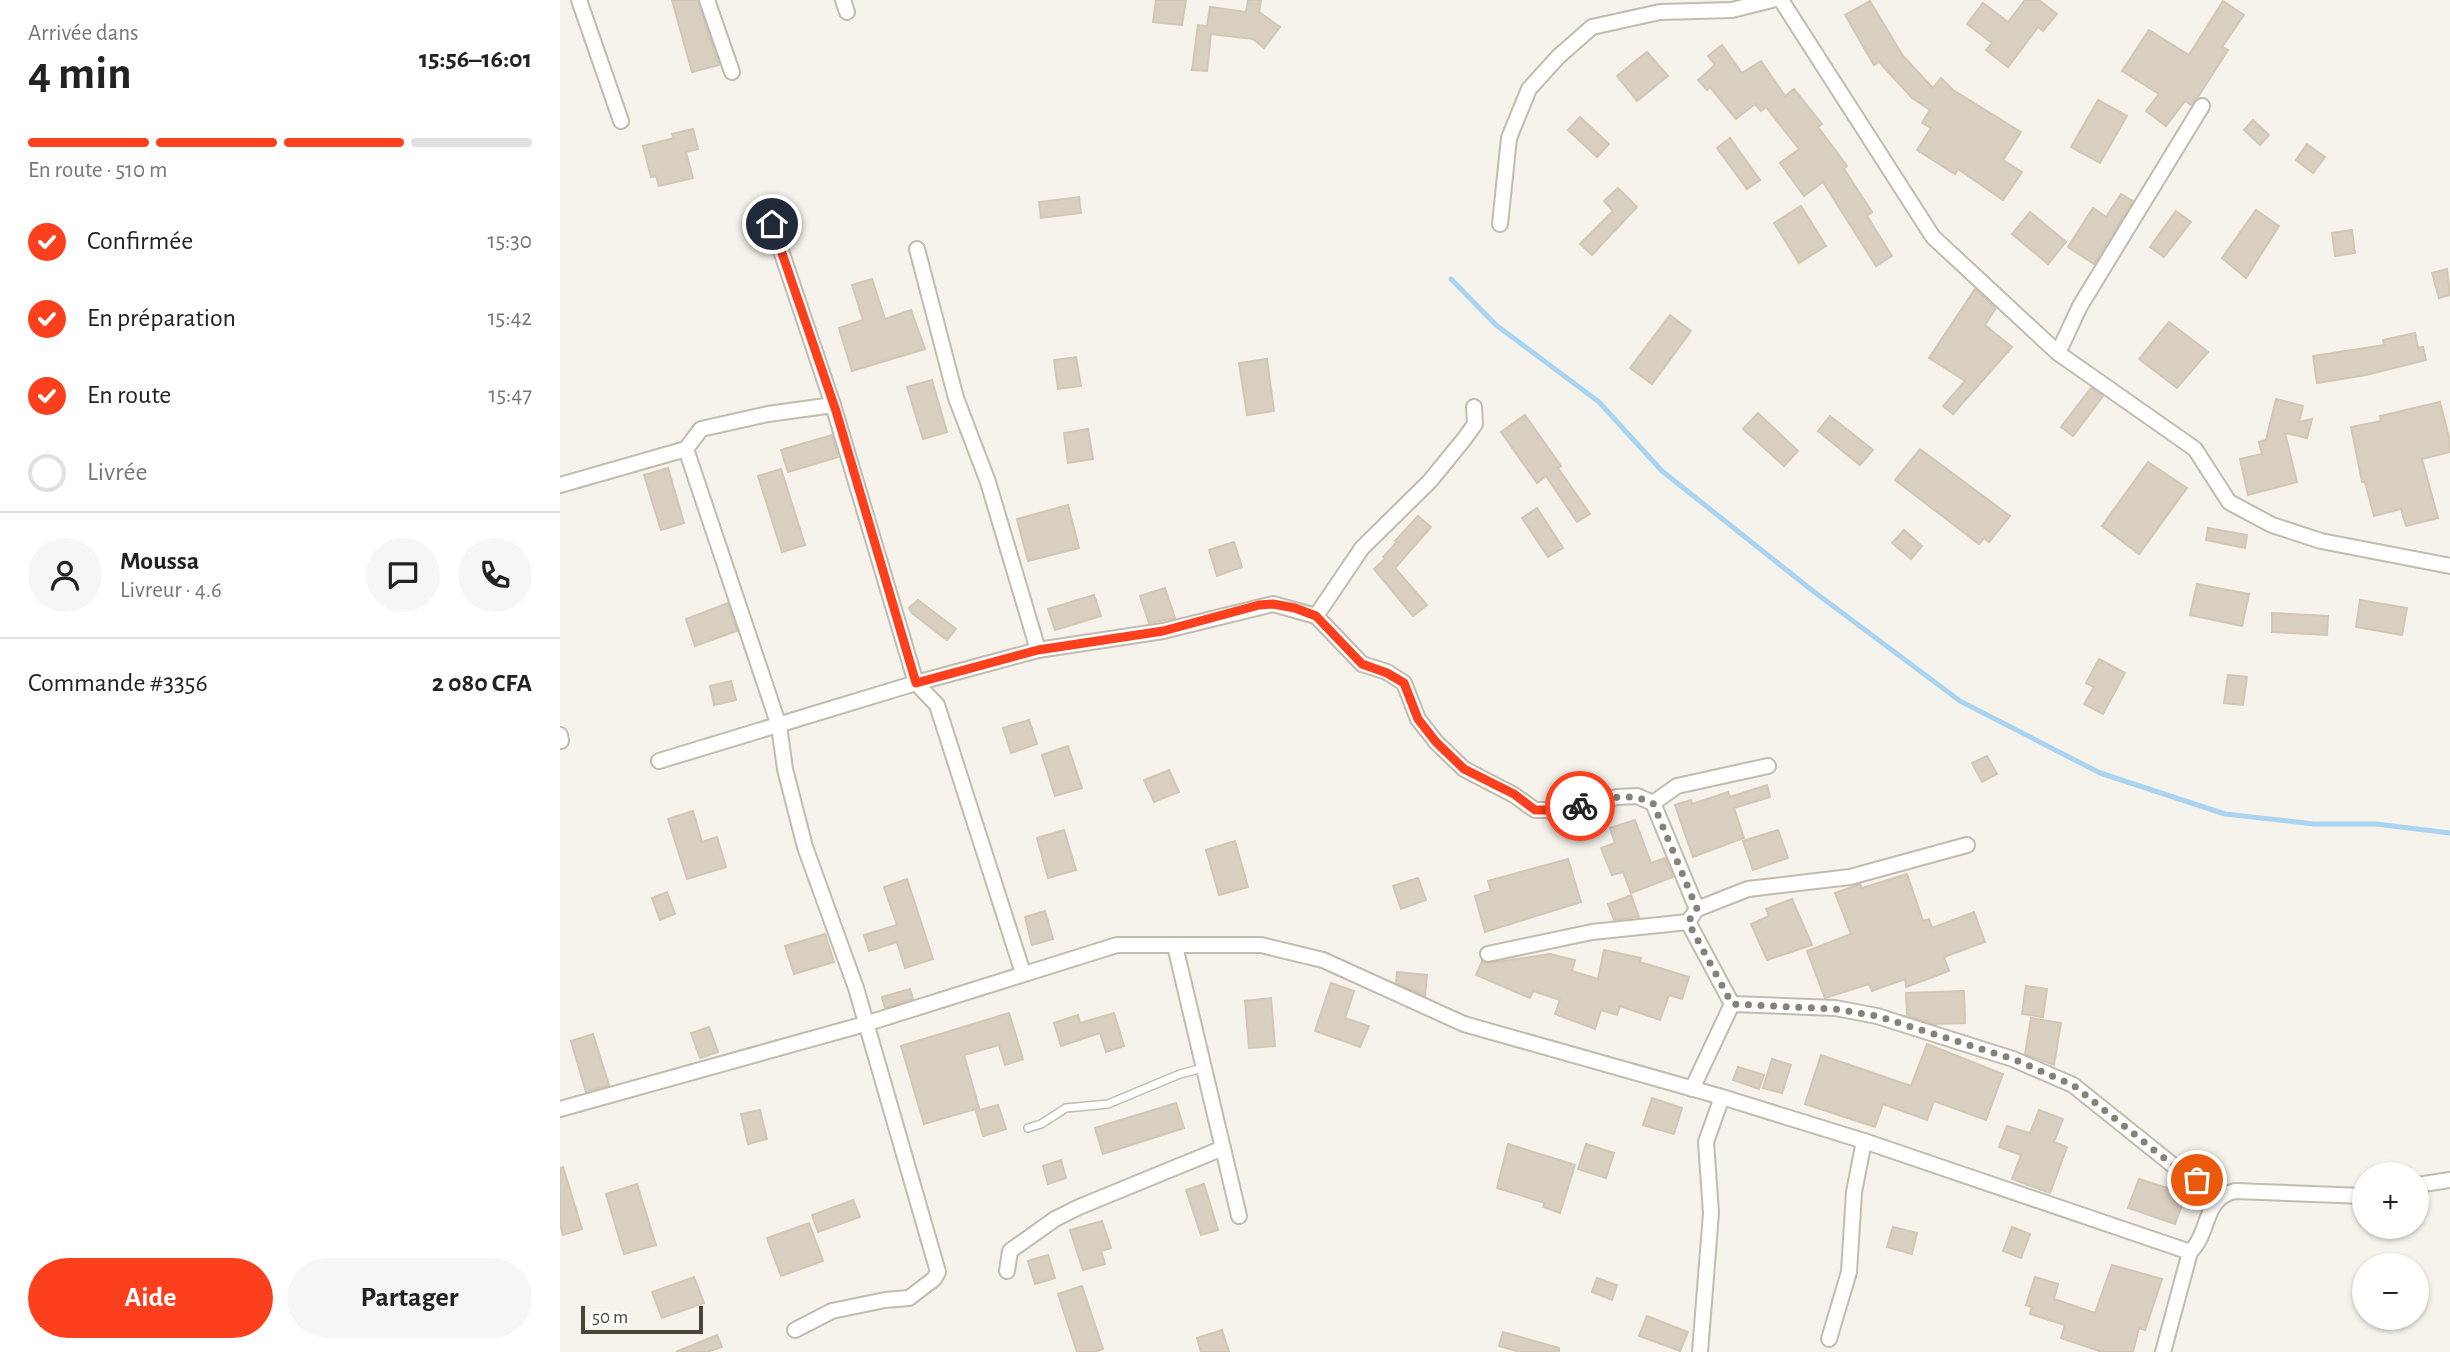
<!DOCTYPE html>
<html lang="fr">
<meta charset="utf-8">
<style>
:root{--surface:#fff;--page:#f6f6f6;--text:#222;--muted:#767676;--line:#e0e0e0;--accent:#fc3f1d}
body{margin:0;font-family:"Alegreya Sans",sans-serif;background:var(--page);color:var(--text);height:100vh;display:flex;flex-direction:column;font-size:26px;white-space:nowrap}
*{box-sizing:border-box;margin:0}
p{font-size:23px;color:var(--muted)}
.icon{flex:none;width:38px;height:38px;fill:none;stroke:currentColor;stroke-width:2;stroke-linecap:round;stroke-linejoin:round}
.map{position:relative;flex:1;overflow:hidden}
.details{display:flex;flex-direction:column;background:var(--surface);width:560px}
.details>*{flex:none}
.tools{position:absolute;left:1792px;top:1162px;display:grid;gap:14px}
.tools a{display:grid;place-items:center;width:77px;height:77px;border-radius:50%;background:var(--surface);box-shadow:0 2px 5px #0004;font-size:35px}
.scale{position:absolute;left:21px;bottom:18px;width:122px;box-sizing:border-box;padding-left:7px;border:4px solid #4b4439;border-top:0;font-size:19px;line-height:24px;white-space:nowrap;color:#4b4439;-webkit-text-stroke:5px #fff;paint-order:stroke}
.pin{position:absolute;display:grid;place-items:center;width:60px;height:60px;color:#fff;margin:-30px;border:4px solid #fff;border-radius:50%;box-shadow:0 2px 7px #0007}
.courier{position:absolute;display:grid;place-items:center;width:70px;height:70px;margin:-35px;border:5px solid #fc3f1d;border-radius:50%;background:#fff;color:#222;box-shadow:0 2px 9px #0007}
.head em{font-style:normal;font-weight:600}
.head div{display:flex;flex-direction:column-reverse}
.head{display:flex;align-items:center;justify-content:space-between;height:119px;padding:0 28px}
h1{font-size:46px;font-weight:600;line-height:52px}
.bar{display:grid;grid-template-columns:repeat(4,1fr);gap:10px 7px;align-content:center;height:84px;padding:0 28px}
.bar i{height:9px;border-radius:5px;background:var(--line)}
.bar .selected{background:var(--accent)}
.bar p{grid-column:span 4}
.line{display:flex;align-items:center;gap:18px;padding:0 28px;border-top:2px solid var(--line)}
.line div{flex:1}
.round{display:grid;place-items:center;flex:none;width:74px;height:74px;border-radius:37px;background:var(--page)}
ol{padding:0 28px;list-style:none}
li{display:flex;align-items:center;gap:21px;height:77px}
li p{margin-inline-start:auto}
li .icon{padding:7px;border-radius:50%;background:var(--accent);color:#fff;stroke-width:4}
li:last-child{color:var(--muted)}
li i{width:38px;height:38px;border:4px solid var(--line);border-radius:50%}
.primary-button{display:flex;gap:14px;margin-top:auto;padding:14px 28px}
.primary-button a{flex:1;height:80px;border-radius:42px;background:var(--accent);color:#fff;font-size:28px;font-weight:600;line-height:80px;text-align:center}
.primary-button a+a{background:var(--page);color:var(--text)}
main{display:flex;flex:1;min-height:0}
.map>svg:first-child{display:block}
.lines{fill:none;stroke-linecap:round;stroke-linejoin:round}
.stream{stroke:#a9d4f2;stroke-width:5}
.building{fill:#d8cfc1;stroke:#d3c7b4;stroke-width:2}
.service-casing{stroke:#c2bbae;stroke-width:10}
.minor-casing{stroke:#c2bbae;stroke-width:18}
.service{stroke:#fff;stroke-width:7}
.minor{stroke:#fff;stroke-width:14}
.done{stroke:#878178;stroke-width:7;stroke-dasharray:0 12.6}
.route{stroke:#fc3f1d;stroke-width:9}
</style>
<main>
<section class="details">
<div class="head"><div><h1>4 min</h1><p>Arrivée dans</p></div><em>15:56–16:01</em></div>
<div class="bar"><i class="selected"></i><i class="selected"></i><i class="selected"></i><i></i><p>En route · 510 m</p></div>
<ol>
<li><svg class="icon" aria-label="check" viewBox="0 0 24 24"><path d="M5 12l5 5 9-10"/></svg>Confirmée<p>15:30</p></li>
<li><svg class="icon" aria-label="check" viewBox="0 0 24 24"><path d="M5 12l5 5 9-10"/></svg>En préparation<p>15:42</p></li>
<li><svg class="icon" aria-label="check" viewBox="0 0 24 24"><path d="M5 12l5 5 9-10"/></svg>En route<p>15:47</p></li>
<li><i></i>Livrée</li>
</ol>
<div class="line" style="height:126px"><a class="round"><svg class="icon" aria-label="person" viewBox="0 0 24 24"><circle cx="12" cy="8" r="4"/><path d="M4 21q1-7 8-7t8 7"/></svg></a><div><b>Moussa</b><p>Livreur · 4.6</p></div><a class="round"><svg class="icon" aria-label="chat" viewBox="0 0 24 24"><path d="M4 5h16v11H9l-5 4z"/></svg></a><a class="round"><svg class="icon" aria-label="phone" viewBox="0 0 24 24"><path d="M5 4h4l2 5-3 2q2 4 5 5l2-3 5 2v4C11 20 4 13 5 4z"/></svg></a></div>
<div class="line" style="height:91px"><div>Commande #3356</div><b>2 080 CFA</b></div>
<div class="primary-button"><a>Aide</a><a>Partager</a></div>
</section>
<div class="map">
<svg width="1890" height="1352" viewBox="0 0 1890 1352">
<rect width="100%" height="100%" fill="#f6f3ec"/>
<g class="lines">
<path class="stream" d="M 891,279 L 936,325 L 1039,402 L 1102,471 L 1253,591 L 1400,701 L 1540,773 L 1665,814 L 1754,824 L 1816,824 L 1890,833"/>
</g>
<g class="building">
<path d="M 112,0 L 138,0 L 159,65 L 132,72 Z"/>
<path d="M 596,0 L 626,0 L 622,25 L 593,22 Z"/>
<path d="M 688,0 L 701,0 L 699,12 L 720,27 L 704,48 L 693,39 L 651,34 L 647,71 L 632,70 L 638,25 L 647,26 L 650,7 L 686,12 Z"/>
<path d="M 1465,0 L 1479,0 L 1497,14 L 1483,31 L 1478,27 L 1448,67 L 1426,50 L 1432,43 L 1407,24 L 1423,3 L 1448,22 Z"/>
<path d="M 1310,1 L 1343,56 L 1373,88 L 1381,78 L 1393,90 L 1461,132 L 1443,160 L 1462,172 L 1443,200 L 1398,169 L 1395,174 L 1357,150 L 1371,128 L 1362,123 L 1370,110 L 1352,98 L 1319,62 L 1314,65 L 1285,15 Z"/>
<path d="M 1663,1 L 1684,15 L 1662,47 L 1668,50 L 1638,97 L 1631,105 L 1625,101 L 1606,126 L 1586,111 L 1599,94 L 1562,71 L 1589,30 L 1629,55 Z"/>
<path d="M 1162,45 L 1182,73 L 1201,61 L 1225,96 L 1234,89 L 1262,124 L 1258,127 L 1287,166 L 1284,169 L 1312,212 L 1307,216 L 1332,256 L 1316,266 L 1263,182 L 1244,196 L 1220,163 L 1239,149 L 1206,107 L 1201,111 L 1195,104 L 1176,119 L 1150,87 L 1147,90 L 1138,80 L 1155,65 L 1148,56 Z"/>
<path d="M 1087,52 L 1108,76 L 1077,101 L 1057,76 Z"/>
<path d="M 1538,100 L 1567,116 L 1540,163 L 1511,147 Z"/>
<path d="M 1020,117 L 1049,144 L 1037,157 L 1008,130 Z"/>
<path d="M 1693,120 L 1709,135 L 1700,145 L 1684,130 Z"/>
<path d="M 133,129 L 138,149 L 126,152 L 133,178 L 99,186 L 96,176 L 91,177 L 83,146 L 114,138 L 112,134 Z"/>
<path d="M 1170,138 L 1200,180 L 1187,189 L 1157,148 Z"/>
<path d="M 1747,144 L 1765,157 L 1753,173 L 1736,160 Z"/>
<path d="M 1058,188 L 1077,207 L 1032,255 L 1020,244 L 1053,211 L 1044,201 Z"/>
<path d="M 1561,194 L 1573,201 L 1534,264 L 1508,247 L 1533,208 L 1546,217 Z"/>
<path d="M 519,197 L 521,213 L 481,218 L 479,202 Z"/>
<path d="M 1241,206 L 1266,246 L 1239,263 L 1214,223 Z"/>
<path d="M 1696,210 L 1719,226 L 1686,278 L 1662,258 Z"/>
<path d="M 1616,211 L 1631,222 L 1604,257 L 1590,247 Z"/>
<path d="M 1470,212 L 1506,242 L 1488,264 L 1452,234 Z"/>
<path d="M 1792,230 L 1795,253 L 1775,256 L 1772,233 Z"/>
<path d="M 1887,269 L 1890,295 L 1879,298 L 1872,273 Z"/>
<path d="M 312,279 L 325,319 L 351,310 L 365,349 L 292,371 L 279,328 L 303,320 L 292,285 Z"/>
<path d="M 1415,289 L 1436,308 L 1425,325 L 1452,347 L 1393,414 L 1383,406 L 1405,381 L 1369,358 Z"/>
<path d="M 1110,315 L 1131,331 L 1092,384 L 1070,368 Z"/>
<path d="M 1609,322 L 1648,352 L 1617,388 L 1579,359 Z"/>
<path d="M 1855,333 L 1858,348 L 1863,347 L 1866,360 L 1806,375 L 1757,383 L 1753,356 L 1824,345 L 1823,340 Z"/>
<path d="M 516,357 L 521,386 L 498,389 L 494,360 Z"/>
<path d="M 707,359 L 714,411 L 687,415 L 679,363 Z"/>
<path d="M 372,380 L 387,432 L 363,439 L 347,387 Z"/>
<path d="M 1531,388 L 1543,396 L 1513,436 L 1501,427 Z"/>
<path d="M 1716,399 L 1743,406 L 1739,422 L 1752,419 L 1747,438 L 1725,433 L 1737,482 L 1688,495 L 1680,459 L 1702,454 L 1699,442 L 1706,440 Z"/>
<path d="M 1880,402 L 1890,441 L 1890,452 L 1862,459 L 1878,518 L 1846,526 L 1841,509 L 1814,516 L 1805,482 L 1802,482 L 1791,427 L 1821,421 L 1820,416 Z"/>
<path d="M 1198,413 L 1238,451 L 1224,466 L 1183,429 Z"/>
<path d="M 965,415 L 1001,466 L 998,468 L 1030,514 L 1017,522 L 986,476 L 977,483 L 941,432 Z"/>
<path d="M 1270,416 L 1313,450 L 1300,465 L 1258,431 Z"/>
<path d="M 528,429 L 533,459 L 508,463 L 504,433 Z"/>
<path d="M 272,435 L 278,457 L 228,472 L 221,450 Z"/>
<path d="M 1360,449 L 1450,516 L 1429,542 L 1424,538 L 1419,544 L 1335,480 Z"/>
<path d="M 1588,462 L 1627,488 L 1579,554 L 1542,526 Z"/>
<path d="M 108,468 L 124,523 L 101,530 L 84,475 Z"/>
<path d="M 221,469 L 245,545 L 222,552 L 198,476 Z"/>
<path d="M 508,505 L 519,548 L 468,561 L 457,519 Z"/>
<path d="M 977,508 L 1003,548 L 988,557 L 962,518 Z"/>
<path d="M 858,516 L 871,527 L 835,568 L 867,605 L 853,616 L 814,569 L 825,559 L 823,557 L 837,542 L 835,541 Z"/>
<path d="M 1648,528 L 1687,535 L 1685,548 L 1646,540 Z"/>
<path d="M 1344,530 L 1362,546 L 1351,559 L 1332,543 Z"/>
<path d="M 674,542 L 682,567 L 657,576 L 649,550 Z"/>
<path d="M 1637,584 L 1689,594 L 1682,626 L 1630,615 Z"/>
<path d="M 605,588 L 615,618 L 589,623 L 580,596 Z"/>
<path d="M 534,595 L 541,616 L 495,630 L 488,609 Z"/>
<path d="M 358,600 L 396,629 L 387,640 L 352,613 L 349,608 Z"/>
<path d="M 1800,600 L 1847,608 L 1842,635 L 1796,627 Z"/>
<path d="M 168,603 L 177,631 L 135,646 L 126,619 Z"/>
<path d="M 1712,613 L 1768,616 L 1767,635 L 1712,632 Z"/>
<path d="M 1539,659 L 1565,673 L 1543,714 L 1524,704 L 1534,687 L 1526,683 Z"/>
<path d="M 1668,675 L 1687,677 L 1683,705 L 1664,703 Z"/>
<path d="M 171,681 L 176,700 L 154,705 L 150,686 Z"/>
<path d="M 469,720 L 477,744 L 451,753 L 443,728 Z"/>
<path d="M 508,746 L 522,788 L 495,796 L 482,755 Z"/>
<path d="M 1427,756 L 1437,774 L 1422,782 L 1412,763 Z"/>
<path d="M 609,770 L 619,792 L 594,802 L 584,780 Z"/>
<path d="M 1207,785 L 1210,797 L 1174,808 L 1184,838 L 1133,857 L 1115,805 L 1131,800 L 1132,804 L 1168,792 L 1170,797 Z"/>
<path d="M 133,811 L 142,842 L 157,837 L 166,867 L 127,879 L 108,819 Z"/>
<path d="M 1075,820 L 1091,863 L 1105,858 L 1113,877 L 1071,893 L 1063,872 L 1052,875 L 1041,848 L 1055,843 L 1050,828 Z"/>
<path d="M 504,830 L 516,870 L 488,878 L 477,838 Z"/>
<path d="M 1218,830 L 1228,858 L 1193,870 L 1183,841 Z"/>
<path d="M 675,841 L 688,887 L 659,895 L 646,850 Z"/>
<path d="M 1008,859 L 1021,902 L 925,932 L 915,896 L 931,891 L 928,881 Z"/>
<path d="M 1347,874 L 1363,921 L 1369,919 L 1372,928 L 1414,912 L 1425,942 L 1384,957 L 1389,971 L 1346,987 L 1345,979 L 1312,991 L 1309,984 L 1265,998 L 1247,951 L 1291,934 L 1275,893 L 1300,884 L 1302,888 Z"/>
<path d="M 858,878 L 866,900 L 841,909 L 833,886 Z"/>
<path d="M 347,879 L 373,959 L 345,968 L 337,942 L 309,951 L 304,935 L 337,925 L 324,887 Z"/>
<path d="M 107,892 L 115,914 L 100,920 L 92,898 Z"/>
<path d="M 1071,895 L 1079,917 L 1054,920 L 1048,904 Z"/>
<path d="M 1232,899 L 1252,945 L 1207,960 L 1191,924 L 1209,916 L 1206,909 Z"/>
<path d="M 485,911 L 493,939 L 472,945 L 465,917 Z"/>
<path d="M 265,934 L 274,962 L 234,974 L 225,946 Z"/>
<path d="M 1044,950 L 1081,958 L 1080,962 L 1129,977 L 1122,999 L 1109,995 L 1100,1020 L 1060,1006 L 1057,1015 L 1041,1010 L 1035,1029 L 995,1014 L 1000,1000 L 973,991 L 970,998 L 916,975 L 922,961 L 930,963 L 990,954 L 1015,960 L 1012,971 L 1038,979 Z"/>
<path d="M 837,972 L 867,975 L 865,996 L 836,983 Z"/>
<path d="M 771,983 L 794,991 L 785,1018 L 809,1026 L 800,1047 L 755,1031 Z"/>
<path d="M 1466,986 L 1487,989 L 1483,1017 L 1462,1014 Z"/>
<path d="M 350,989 L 353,999 L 325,1008 L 322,997 Z"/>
<path d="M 1404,991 L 1405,1023 L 1373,1024 L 1347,1015 L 1346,993 Z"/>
<path d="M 711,998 L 715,1046 L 689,1048 L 685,1001 Z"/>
<path d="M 449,1013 L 463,1059 L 445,1065 L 439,1045 L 404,1055 L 419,1108 L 364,1124 L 341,1046 Z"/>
<path d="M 554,1013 L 564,1046 L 546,1052 L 540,1033 L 501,1046 L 494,1023 L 518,1015 L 520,1023 Z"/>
<path d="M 1471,1018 L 1501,1023 L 1494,1065 L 1465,1054 Z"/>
<path d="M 149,1027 L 158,1052 L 140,1058 L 131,1033 Z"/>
<path d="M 33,1034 L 49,1085 L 26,1092 L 11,1041 Z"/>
<path d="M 1367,1044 L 1443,1074 L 1426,1120 L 1374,1101 L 1367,1120 L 1323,1104 L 1315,1127 L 1245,1104 L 1261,1055 L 1351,1086 Z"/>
<path d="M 1212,1059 L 1231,1065 L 1222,1093 L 1203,1088 Z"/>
<path d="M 1178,1067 L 1204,1075 L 1199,1089 L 1173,1080 Z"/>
<path d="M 1092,1098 L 1122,1108 L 1114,1134 L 1083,1125 Z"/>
<path d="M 616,1103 L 624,1128 L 543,1154 L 535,1128 Z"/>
<path d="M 438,1105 L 446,1129 L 423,1136 L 416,1111 Z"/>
<path d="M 200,1110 L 207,1139 L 188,1144 L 181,1114 Z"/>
<path d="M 1479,1110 L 1503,1119 L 1494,1142 L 1507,1147 L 1490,1193 L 1452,1179 L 1461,1155 L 1439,1147 L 1447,1126 L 1470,1133 Z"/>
<path d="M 948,1144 L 1015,1165 L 1000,1213 L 983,1207 L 985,1203 L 937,1188 Z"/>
<path d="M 1026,1144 L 1054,1153 L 1046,1178 L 1018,1169 Z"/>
<path d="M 501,1160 L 506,1178 L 488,1184 L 483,1166 Z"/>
<path d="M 3,1167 L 22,1229 L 3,1235 L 0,1224 L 0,1168 Z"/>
<path d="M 1579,1179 L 1626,1194 L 1615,1224 L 1568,1208 Z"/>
<path d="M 77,1184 L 96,1245 L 64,1254 L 46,1194 Z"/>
<path d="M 644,1184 L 658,1230 L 641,1235 L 626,1190 Z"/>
<path d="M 293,1200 L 300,1217 L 258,1232 L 252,1215 Z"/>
<path d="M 542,1221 L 551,1248 L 541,1251 L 545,1264 L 523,1270 L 510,1230 Z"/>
<path d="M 249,1223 L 263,1261 L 221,1276 L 207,1238 Z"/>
<path d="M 1333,1227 L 1357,1233 L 1352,1254 L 1327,1247 Z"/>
<path d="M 1452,1227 L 1470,1234 L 1461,1258 L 1443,1251 Z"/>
<path d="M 488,1255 L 495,1278 L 475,1284 L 468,1261 Z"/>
<path d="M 1552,1265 L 1602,1279 L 1585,1330 L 1579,1328 L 1573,1352 L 1542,1352 L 1501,1338 L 1505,1325 L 1470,1314 L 1472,1307 L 1466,1305 L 1475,1277 L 1498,1284 L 1494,1299 L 1535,1313 Z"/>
<path d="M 134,1277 L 144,1303 L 102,1318 L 92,1292 Z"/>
<path d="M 1037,1278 L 1057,1285 L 1052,1300 L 1032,1292 Z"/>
<path d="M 522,1286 L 543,1349 L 535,1352 L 517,1352 L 498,1294 Z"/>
<path d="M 1087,1316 L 1128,1332 L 1120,1351 L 1079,1336 Z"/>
<path d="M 662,1330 L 669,1352 L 641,1352 L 637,1338 Z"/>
<path d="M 943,1332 L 999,1348 L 999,1352 L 960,1352 L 939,1346 Z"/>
<path d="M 157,1335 L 162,1347 L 147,1352 L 116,1352 Z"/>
</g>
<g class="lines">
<defs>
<path id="service" d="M 468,1128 L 481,1124 L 506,1108 L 548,1104 L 620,1074 L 643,1068"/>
<g id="minor">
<path d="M 19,0 L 61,121"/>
<path d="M 147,0 L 172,72"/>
<path d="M 283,0 L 287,12"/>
<path d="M 1221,0 L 1373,237 L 1498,353 L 1635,449 L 1669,502 L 1712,525 L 1761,541 L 1890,566"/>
<path d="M 212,224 L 273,405"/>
<path d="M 940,224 L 949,138 L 969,89 L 998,57 L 1032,27 L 1100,12 L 1172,10 L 1212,0"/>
<path d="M 357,249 L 396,398 L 428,482 L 478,650"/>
<path d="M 1498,353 L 1520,306 L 1642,106"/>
<path d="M 126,449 L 219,726 L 225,769 L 245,847 L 296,988 L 378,1272 L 374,1279 L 349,1298 L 325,1300 L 272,1311 L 235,1330"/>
<path d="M 0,485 L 126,449 L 141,429 L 208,414 L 273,405 L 356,683 L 377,705 L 463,973"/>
<path d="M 756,616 L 802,548 L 870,481 L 905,438 L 915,424 L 914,407"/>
<path d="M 0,735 L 1,741"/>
<path d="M 99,761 L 356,683 L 478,650 L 603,631 L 713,604 L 756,616 L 802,664 L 827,672 L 844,683 L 858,719 L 876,742 L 904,769 L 954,795 L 975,810 L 1004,810 L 1057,797 L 1077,796 L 1093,803 L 1137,909"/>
<path d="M 1093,803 L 1117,786 L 1208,766"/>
<path d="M 1128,922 L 1137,909 L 1188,889 L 1290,877 L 1407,845"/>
<path d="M 1128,922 L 1172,1004"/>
<path d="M 615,946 L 679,1216"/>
<path d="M 928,954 L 1032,932 L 1128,922"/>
<path d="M 1132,1089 L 1172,1004 L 1275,1008 L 1317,1016 L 1453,1059 L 1513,1085 L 1614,1166 L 1661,1194"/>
<path d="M 0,1109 L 305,1024 L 557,945 L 701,945 L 763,960 L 904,1024 L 1162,1097 L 1304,1141 L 1630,1252 C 1651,1232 1642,1199 1675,1191 L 1804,1196"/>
<path d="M 1857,1185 L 1890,1180"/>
<path d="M 447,1271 L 450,1251 L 495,1219 L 519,1207 L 663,1148"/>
<path d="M 1269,1339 L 1289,1272 L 1294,1192 L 1304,1141"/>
<path d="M 1140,1352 L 1151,1213 L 1146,1142 L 1162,1097"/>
<path d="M 1603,1352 L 1630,1252"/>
</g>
</defs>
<use href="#service" class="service-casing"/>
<use href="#minor" class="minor-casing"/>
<use href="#service" class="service"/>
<use href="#minor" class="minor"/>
</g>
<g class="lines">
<path class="done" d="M 1020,806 C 1047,799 1066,791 1093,803 L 1137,909 L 1128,922 L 1172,1004 L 1275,1009 L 1317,1016 L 1453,1059 L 1513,1085 L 1614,1166 L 1637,1180"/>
<path class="route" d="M 212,224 L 276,411 L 356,683 L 478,650 L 603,631 L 699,605 L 713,604 L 735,608 L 756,616 L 802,664 L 827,673 L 844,683 L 858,719 L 876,742 L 904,769 L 954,794 L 975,810 L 1004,810 L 1020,806"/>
</g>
</svg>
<div class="tools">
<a>+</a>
<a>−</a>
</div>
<div class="scale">50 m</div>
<div class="pin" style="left:1637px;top:1180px;background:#ea580c"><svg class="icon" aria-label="bag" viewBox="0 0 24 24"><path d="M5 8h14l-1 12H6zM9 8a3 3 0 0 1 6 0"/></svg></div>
<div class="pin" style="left:212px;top:224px;background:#1f2937"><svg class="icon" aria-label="home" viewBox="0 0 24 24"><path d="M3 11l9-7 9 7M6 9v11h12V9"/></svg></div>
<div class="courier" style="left:1020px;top:806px"><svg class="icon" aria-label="bike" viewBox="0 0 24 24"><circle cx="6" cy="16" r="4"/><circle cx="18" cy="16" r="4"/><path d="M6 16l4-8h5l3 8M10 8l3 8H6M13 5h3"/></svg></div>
</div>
</main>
